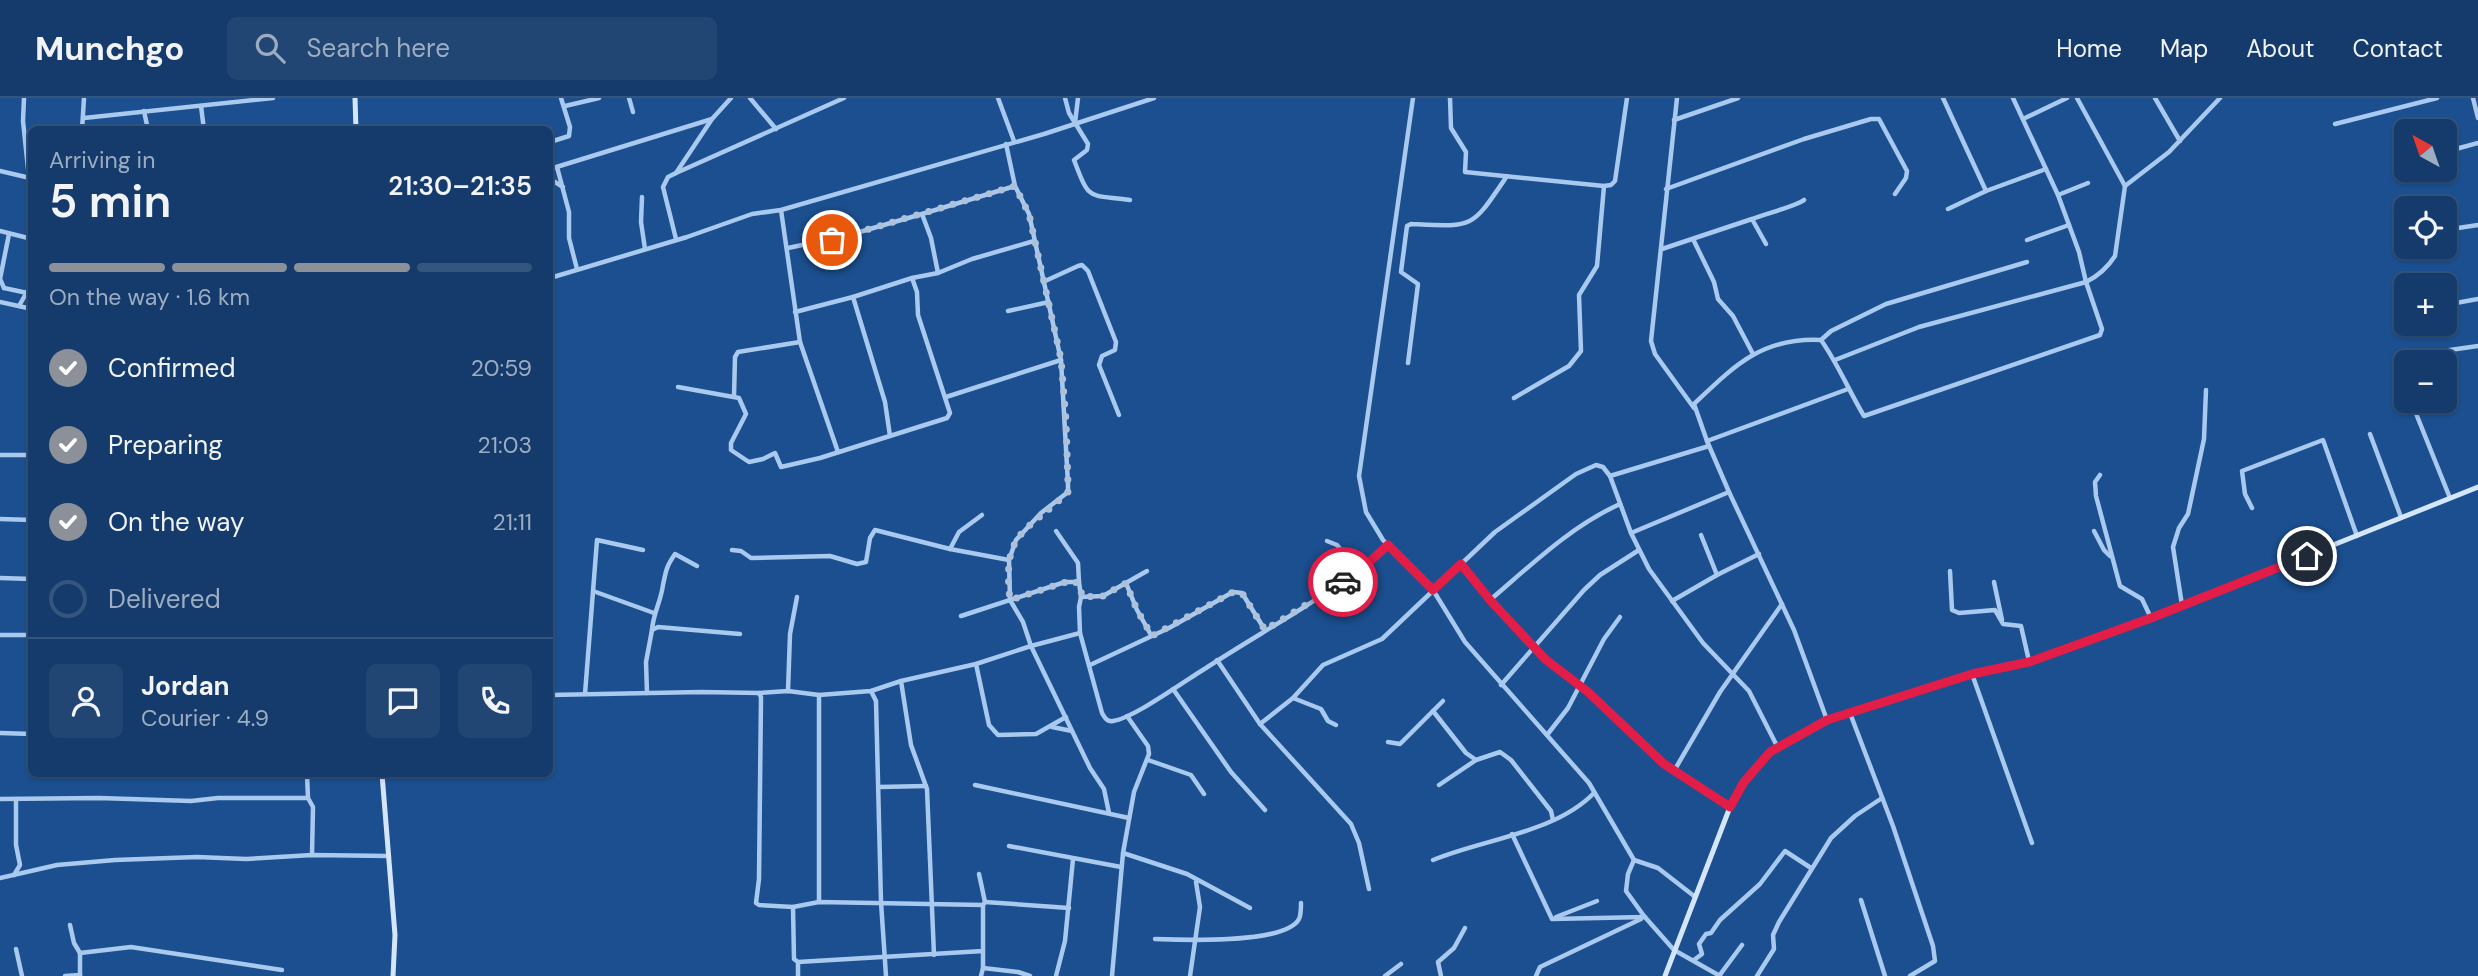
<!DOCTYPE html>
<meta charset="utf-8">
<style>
:root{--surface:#143b6b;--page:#214673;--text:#f1f3f6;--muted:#9dadc1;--line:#33557e;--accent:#8c9099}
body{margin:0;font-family:"DM Sans",sans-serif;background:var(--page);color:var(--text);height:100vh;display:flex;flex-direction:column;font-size:26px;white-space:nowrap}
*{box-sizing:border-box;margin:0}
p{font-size:23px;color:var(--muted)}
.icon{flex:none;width:38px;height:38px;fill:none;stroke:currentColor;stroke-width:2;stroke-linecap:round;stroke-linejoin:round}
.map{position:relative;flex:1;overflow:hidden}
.side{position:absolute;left:28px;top:28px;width:525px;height:651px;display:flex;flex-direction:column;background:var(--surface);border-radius:10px;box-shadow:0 2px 5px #0004,0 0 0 2px var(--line)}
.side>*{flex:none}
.needle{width:46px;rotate:320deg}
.tools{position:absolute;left:2394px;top:21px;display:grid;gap:14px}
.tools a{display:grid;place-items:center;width:63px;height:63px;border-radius:10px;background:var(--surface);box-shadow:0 2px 5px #0004,0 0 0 2px var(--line);font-size:35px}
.pin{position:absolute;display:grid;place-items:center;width:60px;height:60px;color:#fff;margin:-30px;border:4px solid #fff;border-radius:50%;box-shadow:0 2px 7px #0007}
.courier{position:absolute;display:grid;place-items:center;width:70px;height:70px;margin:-35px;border:5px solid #e11d48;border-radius:50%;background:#fff;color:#222;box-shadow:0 2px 9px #0007}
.overview em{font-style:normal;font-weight:600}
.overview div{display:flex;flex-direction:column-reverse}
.overview{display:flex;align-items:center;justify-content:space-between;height:119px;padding:0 21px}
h1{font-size:46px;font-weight:600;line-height:52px}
.bar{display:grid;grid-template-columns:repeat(4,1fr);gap:10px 7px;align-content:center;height:84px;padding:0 21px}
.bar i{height:9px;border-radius:5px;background:var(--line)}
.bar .on{background:var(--accent)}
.bar p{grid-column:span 4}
.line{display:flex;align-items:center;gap:18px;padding:0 21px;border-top:2px solid var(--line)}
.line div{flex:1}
.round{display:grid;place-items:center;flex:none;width:74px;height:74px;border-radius:10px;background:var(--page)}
ol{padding:0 21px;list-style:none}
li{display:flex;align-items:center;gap:21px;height:77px}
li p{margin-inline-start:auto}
li .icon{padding:7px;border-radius:50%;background:var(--accent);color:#fff;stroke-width:4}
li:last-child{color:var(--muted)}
li i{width:38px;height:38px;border:4px solid var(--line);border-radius:50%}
header{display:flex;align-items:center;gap:42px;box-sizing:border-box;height:98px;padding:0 35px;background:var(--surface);border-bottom:2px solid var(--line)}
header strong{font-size:33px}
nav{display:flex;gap:38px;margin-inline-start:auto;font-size:24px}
.search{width:490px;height:63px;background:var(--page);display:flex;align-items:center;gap:18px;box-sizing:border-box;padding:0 24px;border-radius:10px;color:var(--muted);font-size:26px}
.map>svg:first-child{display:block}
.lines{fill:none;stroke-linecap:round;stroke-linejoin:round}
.street{stroke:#a9c9ee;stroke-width:4.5}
.secondary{stroke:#d6e6fa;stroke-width:5}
.done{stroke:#afc1d8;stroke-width:7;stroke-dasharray:0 12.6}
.route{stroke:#e11d48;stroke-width:9}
</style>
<header>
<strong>Munchgo</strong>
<div class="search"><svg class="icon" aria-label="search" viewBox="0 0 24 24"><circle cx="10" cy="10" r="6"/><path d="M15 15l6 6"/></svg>Search here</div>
<nav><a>Home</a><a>Map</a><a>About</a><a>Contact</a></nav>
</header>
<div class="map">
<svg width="2478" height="878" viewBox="0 0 2478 878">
<rect width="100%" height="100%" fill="#1b4f8f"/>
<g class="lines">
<g class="street">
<path d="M 24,0 L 23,23 L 29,80"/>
<path d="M 629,0 L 633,14"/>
<path d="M 750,0 L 776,31"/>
<path d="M 998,0 L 1014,43"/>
<path d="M 1065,0 L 1069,15 L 1088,46 L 1087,52 L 1074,62 C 1090,104 1087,96 1130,102"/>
<path d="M 1413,0 L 1359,378 L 1366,414 L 1383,442 L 1433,492 L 1465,544 L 1589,685 L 1634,762 L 1628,776 L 1626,793 L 1644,818 L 1674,852 L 1720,878"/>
<path d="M 1450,0 L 1451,30 L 1466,54 L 1465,74 L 1604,88 L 1611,87 L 1615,83 L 1627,0"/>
<path d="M 1677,0 L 1651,243 L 1655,256 L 1694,310"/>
<path d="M 1943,0 L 1986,93"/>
<path d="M 2155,0 L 2180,43"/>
<path d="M 2473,0 L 2478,20"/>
<path d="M 201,8 L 204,32"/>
<path d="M 565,8 L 599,0"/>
<path d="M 144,13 L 148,32"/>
<path d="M 84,20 L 273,0"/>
<path d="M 2023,21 L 2067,0"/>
<path d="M 1674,22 L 1738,0"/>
<path d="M 1075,25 L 1078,0"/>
<path d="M 2335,26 L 2437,0"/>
<path d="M 82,32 L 84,0"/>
<path d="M 550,44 L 569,38 L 570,29 L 561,0"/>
<path d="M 1006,46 L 1015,88 L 1029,116 L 1061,262 L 1068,386 L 1068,394 L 1041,415 L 1016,442 L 1009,462 L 1010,502 L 1023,524 L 1031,548 L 1090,670 L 1104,691 L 1109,715"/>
<path d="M 2445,54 L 2478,45"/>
<path d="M 557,69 L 569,114 L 569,140 L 577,171"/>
<path d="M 550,71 L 712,21"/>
<path d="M 0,73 L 30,80"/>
<path d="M 676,75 L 844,0"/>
<path d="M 550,81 L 563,89"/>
<path d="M 2125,88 L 2169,54 L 2220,0"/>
<path d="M 1666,91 L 1804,41 L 1871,21 L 1879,21 L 1907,73 L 1906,80 L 1895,96"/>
<path d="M 2058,97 L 2088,85"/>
<path d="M 642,99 L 641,124 L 645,151"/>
<path d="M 1948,111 L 1986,93 L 2046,71"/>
<path d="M 781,112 L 800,244 L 838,354"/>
<path d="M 1752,121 C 1764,116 1797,108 1804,102"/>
<path d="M 2445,132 L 2478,127"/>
<path d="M 0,133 L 32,141"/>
<path d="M 676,141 L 663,89 L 668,79 L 676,75 L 712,21 L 731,0"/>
<path d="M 1693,141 L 1714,184 L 1718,201 L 1733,218 L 1753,256"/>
<path d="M 2027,142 L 2069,127"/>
<path d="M 788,150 L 849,137 L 922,116"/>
<path d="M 1662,151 L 1752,121 L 1766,146"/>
<path d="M 938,175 L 931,140 L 922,116 L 1015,88"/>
<path d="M 550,180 L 687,139 L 752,116 L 781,112 L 1044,36 L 1154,0"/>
<path d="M 1043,184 L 1078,168 L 1082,167 L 1088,173 L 1116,244 L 1115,252 L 1102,258 L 1099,267 L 1119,317"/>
<path d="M 4,190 L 0,181 L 9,136"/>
<path d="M 4,190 L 32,196"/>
<path d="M 853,199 L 885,304 L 890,338"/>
<path d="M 0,204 L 32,211"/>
<path d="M 2445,207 L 2478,201"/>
<path d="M 19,208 L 32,185"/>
<path d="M 1008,213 L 1049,204"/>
<path d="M 795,214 L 853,199 L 912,180 L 938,175 L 972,161 L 1034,143"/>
<path d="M 1821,242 L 1831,233 L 1886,206 L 2027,164"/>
<path d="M 2443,253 L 2478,248"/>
<path d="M 1835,262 L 1919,229 L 2086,184 C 2098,178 2108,169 2115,158 L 2125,88 L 2077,0"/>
<path d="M 1408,265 L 1418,186 L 1401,174 L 1407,128 L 1411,126 C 1475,129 1471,131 1507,78"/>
<path d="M 678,289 L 739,300 L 746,316 L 731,345 L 731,352 L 749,364 L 763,361 L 775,355 L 781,369 L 820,360 L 947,320 L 950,315 L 918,217 L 917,194 L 912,180"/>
<path d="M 734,298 L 735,259 L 738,254 L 800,244"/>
<path d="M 946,299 L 1061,262"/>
<path d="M 1514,300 L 1569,268 L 1581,253 L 1579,197 L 1597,168 L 1604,88"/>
<path d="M 2411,303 L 2450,400"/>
<path d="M 2370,336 L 2401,419"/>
<path d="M 1707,343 L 1848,291"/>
<path d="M 0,357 L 32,357"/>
<path d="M 2100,377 L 2095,384 L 2096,398 L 2120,488 L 2142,501 L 2151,520"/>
<path d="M 1610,378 L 1709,348"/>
<path d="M 2252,410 L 2245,396 L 2242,373 L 2323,342 L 2357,438"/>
<path d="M 0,421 L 32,422"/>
<path d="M 1056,433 L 1078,465 L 1079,484"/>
<path d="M 2094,433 L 2104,452 L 2110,458"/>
<path d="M 1631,435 L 1729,394"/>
<path d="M 1701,437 L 1717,477"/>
<path d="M 1327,443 L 1337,447 L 1358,474"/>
<path d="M 950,451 L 959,434 L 982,417"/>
<path d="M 732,452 L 741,453 L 751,460 L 830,458 L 857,466 L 866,464 L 870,440 L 875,432 L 950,451 L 1009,462"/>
<path d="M 1461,465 L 1490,502 L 1545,561 L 1588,594 L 1664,666 L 1730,709"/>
<path d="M 1950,473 L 1952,512 L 1959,515 L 1995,512 L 2003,526 L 2021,528 L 2029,563"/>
<path d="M 0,480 L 32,481"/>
<path d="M 1994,484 L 2002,522"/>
<path d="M 1126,485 L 1137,512 L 1151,537"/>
<path d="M 593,493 L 654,515"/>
<path d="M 1081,499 L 1103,498 L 1147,473"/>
<path d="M 1490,502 C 1530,468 1571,428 1620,406"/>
<path d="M 1672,503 L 1717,477 L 1759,456"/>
<path d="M 2182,507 L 2173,449 L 2179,430 L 2188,416 L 2204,341 L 2206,292"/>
<path d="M 961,518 L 1065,484 L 1079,484 L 1081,499 L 1079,509 L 1080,535 L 1102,615 C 1105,620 1107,624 1113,623 C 1134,620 1186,582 1206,570 C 1267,530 1334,496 1388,447"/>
<path d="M 652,532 C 653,516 661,503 663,487 C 666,473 666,469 675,456 L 697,468"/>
<path d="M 0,537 L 32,537"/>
<path d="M 1217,562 L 1260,626 L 1351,726 L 1359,745 L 1369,791"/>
<path d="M 976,566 L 989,627 L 998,637 L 1036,636 L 1066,619"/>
<path d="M 1090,567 L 1169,530 L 1233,494 L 1242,495 L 1265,532"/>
<path d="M 1972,576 L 2032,745"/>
<path d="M 901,583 L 911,647 L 927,691 L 934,857"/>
<path d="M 1501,587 L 1584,492 L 1600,477 L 1639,452"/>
<path d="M 1173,591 L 1231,674 L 1265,712"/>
<path d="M 788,593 L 790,536 L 797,499"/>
<path d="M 871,593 L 876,603 L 881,804 L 886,878"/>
<path d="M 647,595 L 646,564 L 652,532 L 658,529 L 740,536"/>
<path d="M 759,595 L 761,599 L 759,781 L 756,805 L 759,807 L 793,809 L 819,804 L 983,807"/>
<path d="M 585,596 L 597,442 L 643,452"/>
<path d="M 550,597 L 701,594 L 759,595 L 788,593 L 819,597 L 871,593 L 901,583 L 976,566 L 1031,548 L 1080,535"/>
<path d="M 1293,600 L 1321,611 L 1328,623 L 1336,627"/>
<path d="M 1433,613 L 1466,655 L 1476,662"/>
<path d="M 1850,615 L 1893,728 L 1933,848 L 1935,863 L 1910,878"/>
<path d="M 1827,622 L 1794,532 L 1729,394 L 1707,343 L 1694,306 C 1734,268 1762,239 1821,242 C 1838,266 1849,293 1864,318 L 2100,237 L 2102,231 L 2086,184 L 2079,154 L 2058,97 L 2013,0"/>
<path d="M 1260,626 L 1293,600 L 1323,567 L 1382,541 L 1495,434 L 1576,376 L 1596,367 L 1603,369 L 1610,378 L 1631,435 L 1649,471 L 1703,545 L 1749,593 L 1777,648"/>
<path d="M 1052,629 L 1072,633"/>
<path d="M 0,635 L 32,636"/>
<path d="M 1547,637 L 1568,610 L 1604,541 L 1620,519"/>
<path d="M 1388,644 L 1400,646 L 1443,603"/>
<path d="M 1148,662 L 1191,677 L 1204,696"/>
<path d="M 1674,673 L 1720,594 L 1782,506"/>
<path d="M 307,676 L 308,700 L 313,709 L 312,757"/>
<path d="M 975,687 L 1129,720"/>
<path d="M 1439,687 L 1476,662 L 1500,654 L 1511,662 L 1551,713 L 1553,722"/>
<path d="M 879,689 L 926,688"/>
<path d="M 0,701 L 99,700 L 191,703 L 218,700 L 308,700"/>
<path d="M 1512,736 L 1552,821 L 1645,819"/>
<path d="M 1009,748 L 1121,769"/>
<path d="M 1123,755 L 1187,776 L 1250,810"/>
<path d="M 1433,762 C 1484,741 1555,735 1594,695"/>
<path d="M 1634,762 L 1658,770 L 1694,798"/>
<path d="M 14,777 L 20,767 L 16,747 L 16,701"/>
<path d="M 0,780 L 57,767 L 115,762 L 197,759 L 246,761 L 312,757 L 389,758"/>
<path d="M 1861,802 L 1885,878"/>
<path d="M 819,804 L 819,597"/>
<path d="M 985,804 L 1069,810"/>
<path d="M 793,809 L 794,861 L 798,864 L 983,853 L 983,807 L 985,804 L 979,776"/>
<path d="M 1556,819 L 1597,803"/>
<path d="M 70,827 L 74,845 L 80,855 L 131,849 L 282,872"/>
<path d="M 1155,841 C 1180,842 1286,846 1299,821 C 1301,817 1301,810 1301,805"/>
<path d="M 16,851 L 22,878"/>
<path d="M 80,855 L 80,878"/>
<path d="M 1694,862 L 1702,856 L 1699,846 L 1706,836 L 1711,835 L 1720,822 L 1760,786 L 1785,753 L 1811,770"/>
<path d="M 798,864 L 798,878"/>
<path d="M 983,870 L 1018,874 L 1030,878"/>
<path d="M 65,878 L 80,877"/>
<path d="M 981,878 L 983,870 L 983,853"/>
<path d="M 1056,878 L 1065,843 L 1073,761"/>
<path d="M 1112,878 L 1123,755 L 1134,694 L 1149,656 L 1148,648 L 1127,618"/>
<path d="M 1190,878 L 1200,809 L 1196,784"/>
<path d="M 1385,878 L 1401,866"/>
<path d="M 1441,878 L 1438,864 L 1454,850 L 1465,830"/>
<path d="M 1536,878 L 1540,869 L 1641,821"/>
<path d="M 1719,878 L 1742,847"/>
<path d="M 1757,878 L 1774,851 L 1773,837 L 1779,824 L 1831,740 L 1855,718 L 1882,700"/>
</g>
<g class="secondary">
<path d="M 355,0 L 356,32"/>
<path d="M 382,676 L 395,837 L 393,878"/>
<path d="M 1665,878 L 1730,709 L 1744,684 L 1770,654 L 1827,622 L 1972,576 L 2029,563 L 2151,520 L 2478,389"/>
</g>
</g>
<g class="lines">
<path class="done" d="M 832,142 L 1015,88 L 1029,116 L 1061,261 L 1066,322 L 1068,386 L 1068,394 C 1025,436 1002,432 1010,502 L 1072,482 L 1080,487 L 1082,499 L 1103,498 L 1126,485 L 1137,512 L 1152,538 L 1233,494 L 1242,495 L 1265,532 L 1343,484"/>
<path class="route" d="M 1343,484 L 1358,474 L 1388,447 L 1433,492 L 1461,466 L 1490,502 L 1545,561 L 1588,594 L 1664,666 L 1730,709 L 1744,684 L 1770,654 L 1827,622 L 1972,576 L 2029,564 L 2151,520 L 2307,458"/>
</g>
</svg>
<div class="tools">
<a><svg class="needle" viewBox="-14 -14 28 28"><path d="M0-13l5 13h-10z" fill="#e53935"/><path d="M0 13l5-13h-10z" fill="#9dadc1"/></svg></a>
<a><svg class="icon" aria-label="locate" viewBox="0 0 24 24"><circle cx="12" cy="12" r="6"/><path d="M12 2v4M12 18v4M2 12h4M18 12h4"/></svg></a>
<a>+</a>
<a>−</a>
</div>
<div class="pin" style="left:832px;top:142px;background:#ea580c"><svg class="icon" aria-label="bag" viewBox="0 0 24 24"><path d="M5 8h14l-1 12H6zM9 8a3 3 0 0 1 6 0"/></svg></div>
<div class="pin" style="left:2307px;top:458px;background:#1f2937"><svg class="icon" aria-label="home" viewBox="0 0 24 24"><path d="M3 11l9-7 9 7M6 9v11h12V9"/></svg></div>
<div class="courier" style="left:1343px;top:484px"><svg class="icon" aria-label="car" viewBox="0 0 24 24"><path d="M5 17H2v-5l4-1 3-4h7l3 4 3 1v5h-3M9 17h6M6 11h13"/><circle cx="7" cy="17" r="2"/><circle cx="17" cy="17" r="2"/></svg></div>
<section class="side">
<div class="overview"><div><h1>5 min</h1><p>Arriving in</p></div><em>21:30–21:35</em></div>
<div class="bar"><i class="on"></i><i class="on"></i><i class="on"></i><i></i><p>On the way · 1.6 km</p></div>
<ol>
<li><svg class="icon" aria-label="check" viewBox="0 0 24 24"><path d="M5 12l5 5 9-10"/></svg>Confirmed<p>20:59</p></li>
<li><svg class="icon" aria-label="check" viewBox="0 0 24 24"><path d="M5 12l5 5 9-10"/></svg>Preparing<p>21:03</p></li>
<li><svg class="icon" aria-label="check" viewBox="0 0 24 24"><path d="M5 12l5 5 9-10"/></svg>On the way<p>21:11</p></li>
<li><i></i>Delivered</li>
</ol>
<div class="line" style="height:126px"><a class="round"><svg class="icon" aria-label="person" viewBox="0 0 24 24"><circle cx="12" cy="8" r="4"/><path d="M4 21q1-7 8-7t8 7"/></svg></a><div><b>Jordan</b><p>Courier · 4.9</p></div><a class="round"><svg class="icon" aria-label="chat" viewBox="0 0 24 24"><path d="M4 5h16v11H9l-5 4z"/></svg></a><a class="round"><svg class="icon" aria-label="phone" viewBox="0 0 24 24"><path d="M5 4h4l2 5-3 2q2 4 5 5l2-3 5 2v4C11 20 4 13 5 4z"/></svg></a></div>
</section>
</div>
